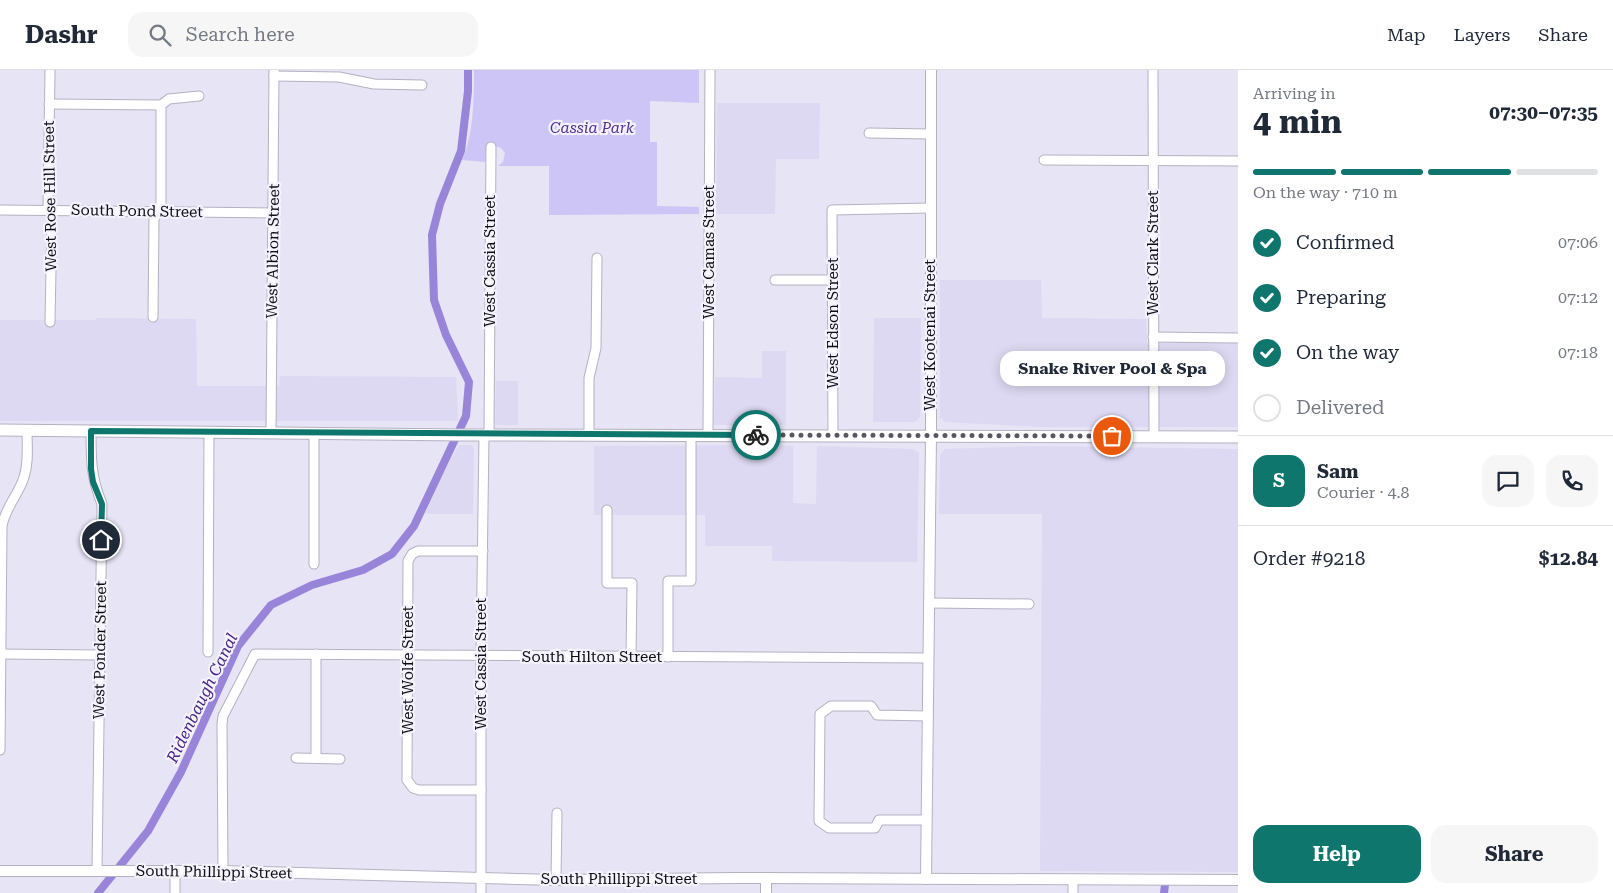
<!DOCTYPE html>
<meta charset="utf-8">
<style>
:root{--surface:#fff;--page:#f6f6f7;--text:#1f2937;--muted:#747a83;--line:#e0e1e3;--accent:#0f766e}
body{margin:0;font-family:"Roboto Serif",serif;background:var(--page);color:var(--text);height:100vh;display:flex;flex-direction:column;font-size:19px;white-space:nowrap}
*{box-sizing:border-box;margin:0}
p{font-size:16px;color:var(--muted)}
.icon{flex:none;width:28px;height:28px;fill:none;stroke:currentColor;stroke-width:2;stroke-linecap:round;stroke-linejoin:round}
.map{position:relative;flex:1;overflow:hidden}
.details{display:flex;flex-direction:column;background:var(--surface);width:375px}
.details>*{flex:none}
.pin{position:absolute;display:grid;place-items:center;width:42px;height:42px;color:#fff;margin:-21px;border:2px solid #fff;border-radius:50%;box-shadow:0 1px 5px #0007}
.courier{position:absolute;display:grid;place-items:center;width:50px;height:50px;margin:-25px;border:4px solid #0f766e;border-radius:50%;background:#fff;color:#222;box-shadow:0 1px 6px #0007}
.bubble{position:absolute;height:35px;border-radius:15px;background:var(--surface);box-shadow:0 2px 12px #0003;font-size:16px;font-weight:700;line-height:35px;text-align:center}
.head em{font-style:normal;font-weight:700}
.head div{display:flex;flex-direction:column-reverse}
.head{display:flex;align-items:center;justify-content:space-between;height:85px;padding:0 15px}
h1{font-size:32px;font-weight:700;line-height:38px}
.bar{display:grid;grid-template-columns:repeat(4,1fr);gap:8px 5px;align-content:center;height:60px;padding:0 15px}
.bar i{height:6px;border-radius:4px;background:var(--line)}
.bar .active{background:var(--accent)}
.bar p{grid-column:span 4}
.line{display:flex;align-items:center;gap:12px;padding:0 15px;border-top:1px solid var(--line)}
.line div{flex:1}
.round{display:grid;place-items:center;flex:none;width:52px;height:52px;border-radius:15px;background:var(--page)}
ol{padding:0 15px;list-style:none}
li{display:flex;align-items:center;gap:15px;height:55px}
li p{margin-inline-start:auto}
li .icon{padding:5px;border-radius:50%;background:var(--accent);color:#fff;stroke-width:4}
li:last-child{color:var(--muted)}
li i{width:28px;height:28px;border:2px solid var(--line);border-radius:50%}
.button{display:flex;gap:10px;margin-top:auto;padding:10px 15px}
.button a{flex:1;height:58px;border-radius:15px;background:var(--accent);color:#fff;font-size:20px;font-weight:700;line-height:58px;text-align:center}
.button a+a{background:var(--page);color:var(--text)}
header{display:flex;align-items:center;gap:30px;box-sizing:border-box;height:70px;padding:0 25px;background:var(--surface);border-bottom:1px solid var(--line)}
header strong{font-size:24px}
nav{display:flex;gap:28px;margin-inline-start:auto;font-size:18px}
.search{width:350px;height:45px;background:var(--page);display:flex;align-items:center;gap:12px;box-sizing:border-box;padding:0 18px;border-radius:15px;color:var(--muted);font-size:19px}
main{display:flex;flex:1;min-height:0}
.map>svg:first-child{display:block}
.built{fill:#ddd9f2}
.green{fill:#cdc5f5}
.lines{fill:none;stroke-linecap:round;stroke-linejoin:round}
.canal{stroke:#9885da;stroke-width:8}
.minor-casing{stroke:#b4b1c2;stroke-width:11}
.tertiary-casing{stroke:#b4b1c2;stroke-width:12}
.secondary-casing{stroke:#b4b1c2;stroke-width:13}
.minor{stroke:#fff;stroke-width:9}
.tertiary{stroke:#fff;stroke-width:10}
.secondary{stroke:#fff;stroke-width:11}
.done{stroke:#595861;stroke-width:5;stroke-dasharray:0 9}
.route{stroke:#0f766e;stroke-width:6}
.labels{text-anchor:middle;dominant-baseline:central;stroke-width:4.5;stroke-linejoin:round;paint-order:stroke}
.park-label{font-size:15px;font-style:italic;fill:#503093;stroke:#f4f2fd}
.street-label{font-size:15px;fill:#0d0c11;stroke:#f4f2fd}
.water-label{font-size:16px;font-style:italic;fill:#462487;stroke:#f4f2fd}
</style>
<header>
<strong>Dashr</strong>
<div class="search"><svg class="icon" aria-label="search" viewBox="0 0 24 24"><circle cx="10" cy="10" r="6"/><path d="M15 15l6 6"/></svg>Search here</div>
<nav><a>Map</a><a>Layers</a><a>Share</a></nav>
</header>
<main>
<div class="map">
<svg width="1238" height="823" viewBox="0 0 1238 823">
<rect width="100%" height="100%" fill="#e6e4f5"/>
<g class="built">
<path d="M 717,33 L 820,33 L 819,89 L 776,89 L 775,144 L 716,144 Z"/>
<path d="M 940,210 L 1041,210 L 1042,248 L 1146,249 L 1147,273 L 1238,273 L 1238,357 L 1041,357 L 945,352 L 940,347 Z"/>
<path d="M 96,248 L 196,249 L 197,316 L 279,316 L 280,306 L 456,307 L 458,351 L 0,351 L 0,250 L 96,250 Z"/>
<path d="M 874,248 L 921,248 L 920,347 L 915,352 L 873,352 Z"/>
<path d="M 762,281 L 786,281 L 786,355 L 714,355 L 715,307 L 762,308 Z"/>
<path d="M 496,311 L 518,311 L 518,355 L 495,355 Z"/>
<path d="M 459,375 L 471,375 L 474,379 L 473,444 L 425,444 L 437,413 Z"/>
<path d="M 773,375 L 793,376 L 793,433 L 816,434 L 817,376 L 914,379 L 919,383 L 917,492 L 772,491 L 772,476 L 705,476 L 705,445 L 594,445 L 594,376 Z"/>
<path d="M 1043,376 L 1238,379 L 1238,802 L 1040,801 L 1042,444 L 939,444 L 940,385 L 945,379 Z"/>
</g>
<path class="green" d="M 474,0 L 699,0 L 699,33 L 650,31 L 650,72 L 657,72 L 657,136 L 699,137 L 699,144 L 549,145 L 549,96 L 498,96 L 503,92 L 505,83 L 501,78 L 495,76 L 487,81 L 485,92 L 462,90 C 474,64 474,28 474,0 Z"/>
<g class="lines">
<g class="canal">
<path d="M 98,823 L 148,761 L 181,702 L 238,576 L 271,535 L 312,515 L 363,500 L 392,484 L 414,456 L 466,346 L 469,312 L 446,265 L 434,230 L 432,165 L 440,134 L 461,81 L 468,21 L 468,0"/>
<path d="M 1164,823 L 1165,815"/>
</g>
<defs>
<g id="minor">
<path d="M 50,0 L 48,140 L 52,147 L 50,252"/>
<path d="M 1153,0 L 1154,366"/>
<path d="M 274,6 L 339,7 L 374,14 L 422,15"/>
<path d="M 49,34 L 161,35 L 169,29 L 199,26"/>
<path d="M 869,63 L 931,64"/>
<path d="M 1044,90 L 1238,91"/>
<path d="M 0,140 L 273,143"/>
<path d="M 775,210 L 833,210"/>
<path d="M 153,247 L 154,149 L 161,134 L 161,35"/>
<path d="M 1153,267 L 1238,268"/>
<path d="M 91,361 C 91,390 91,407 102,434 L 97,800"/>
<path d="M 271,363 L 274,0"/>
<path d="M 489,365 L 491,77"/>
<path d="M 589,365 L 589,308 L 596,278 L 597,188"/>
<path d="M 708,365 L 710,0"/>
<path d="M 833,366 L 832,140 L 930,138"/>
<path d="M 607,440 L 607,513 L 632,513 L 631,587"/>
<path d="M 314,494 L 314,363"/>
<path d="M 929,533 L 1029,534"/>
<path d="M 208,582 L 209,362"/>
<path d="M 0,584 L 100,585"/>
<path d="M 668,587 L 668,511 L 691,511 L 691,365"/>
<path d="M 0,680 L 2,456 C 5,438 19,424 24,407 C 29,392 27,376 27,360"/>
<path d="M 296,688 L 340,689"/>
<path d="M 316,688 L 316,584"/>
<path d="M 481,720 L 419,720 L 413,718 L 407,710 L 408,491 L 412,484 L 418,481 L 483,481"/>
<path d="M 926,750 L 879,750 L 875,758 L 829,758 L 819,751 L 820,644 L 831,636 L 871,636 L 877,645 L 928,646"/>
<path d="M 223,801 L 222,654 L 223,646 L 255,584 L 928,588"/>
<path d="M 556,810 L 557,743"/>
<path d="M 1073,810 L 1073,823"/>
<path d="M 175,823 L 175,801"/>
<path d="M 481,823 L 481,586 L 484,365"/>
</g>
<g id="tertiary">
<path d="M 0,801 L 223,801 L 556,810 L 734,808 L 1238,810"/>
<path d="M 926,809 L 931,366 L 931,0"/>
<path d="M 766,823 L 766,809"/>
</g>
<path id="secondary" d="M 0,360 L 463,365 L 1238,367"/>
</defs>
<use href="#minor" class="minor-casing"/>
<use href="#tertiary" class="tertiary-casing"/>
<use href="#secondary" class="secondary-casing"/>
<use href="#minor" class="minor"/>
<use href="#tertiary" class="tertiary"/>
<use href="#secondary" class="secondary"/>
</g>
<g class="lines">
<path class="done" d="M 756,365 L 1112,366"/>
<path class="route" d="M 101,470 L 102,434 L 93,412 L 91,399 L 91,361 L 756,365"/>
</g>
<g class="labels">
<g class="park-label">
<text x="592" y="58">Cassia Park</text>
</g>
<g class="street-label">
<text transform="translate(50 126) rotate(-91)">West Rose Hill Street</text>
<text transform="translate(137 141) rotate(1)">South Pond Street</text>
<text transform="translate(273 181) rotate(-89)">West Albion Street</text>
<text transform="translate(709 182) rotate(-90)">West Camas Street</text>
<text transform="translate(1153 183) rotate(-90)">West Clark Street</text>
<text transform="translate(490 191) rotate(-90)">West Cassia Street</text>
<text transform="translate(833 253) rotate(-90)">West Edson Street</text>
<text transform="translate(930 265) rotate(-90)">West Kootenai Street</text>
<text transform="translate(100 580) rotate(-89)">West Ponder Street</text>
<text x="592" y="587">South Hilton Street</text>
<text transform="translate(481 594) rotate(-90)">West Cassia Street</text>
<text transform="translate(408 600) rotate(-90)">West Wolfe Street</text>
<text transform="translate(214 802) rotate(1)">South Phillippi Street</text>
<text x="619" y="809">South Phillippi Street</text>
</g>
<g class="water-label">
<text transform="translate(202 628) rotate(-64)">Ridenbaugh Canal</text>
</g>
</g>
</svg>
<div class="pin" style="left:1112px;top:366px;background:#ea580c"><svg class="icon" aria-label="bag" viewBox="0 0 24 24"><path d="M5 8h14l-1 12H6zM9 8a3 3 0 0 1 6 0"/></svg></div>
<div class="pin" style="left:101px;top:470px;background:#1f2937"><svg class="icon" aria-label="home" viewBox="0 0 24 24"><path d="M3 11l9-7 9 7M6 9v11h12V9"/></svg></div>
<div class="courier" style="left:756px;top:365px"><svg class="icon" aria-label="bike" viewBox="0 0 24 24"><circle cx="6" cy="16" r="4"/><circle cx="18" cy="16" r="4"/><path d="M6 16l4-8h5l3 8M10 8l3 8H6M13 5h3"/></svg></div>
<div class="bubble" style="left:1000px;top:281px;width:225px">Snake River Pool &amp; Spa</div>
</div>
<section class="details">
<div class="head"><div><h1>4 min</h1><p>Arriving in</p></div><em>07:30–07:35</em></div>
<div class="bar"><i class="active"></i><i class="active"></i><i class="active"></i><i></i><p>On the way · 710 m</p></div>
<ol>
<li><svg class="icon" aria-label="check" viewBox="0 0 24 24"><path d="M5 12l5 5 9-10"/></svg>Confirmed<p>07:06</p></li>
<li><svg class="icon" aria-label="check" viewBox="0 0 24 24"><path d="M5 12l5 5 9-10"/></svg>Preparing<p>07:12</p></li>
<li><svg class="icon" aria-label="check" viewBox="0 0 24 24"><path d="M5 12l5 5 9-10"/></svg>On the way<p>07:18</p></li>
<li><i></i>Delivered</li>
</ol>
<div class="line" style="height:90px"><b class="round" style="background:var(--accent);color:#fff">S</b><div><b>Sam</b><p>Courier · 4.8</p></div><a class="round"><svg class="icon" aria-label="chat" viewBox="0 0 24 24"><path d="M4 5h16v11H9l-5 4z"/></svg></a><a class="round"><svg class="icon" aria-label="phone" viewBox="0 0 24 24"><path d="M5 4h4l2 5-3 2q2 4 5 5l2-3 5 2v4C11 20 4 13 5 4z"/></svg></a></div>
<div class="line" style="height:65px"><div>Order #9218</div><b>$12.84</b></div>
<div class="button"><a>Help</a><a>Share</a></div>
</section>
</main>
